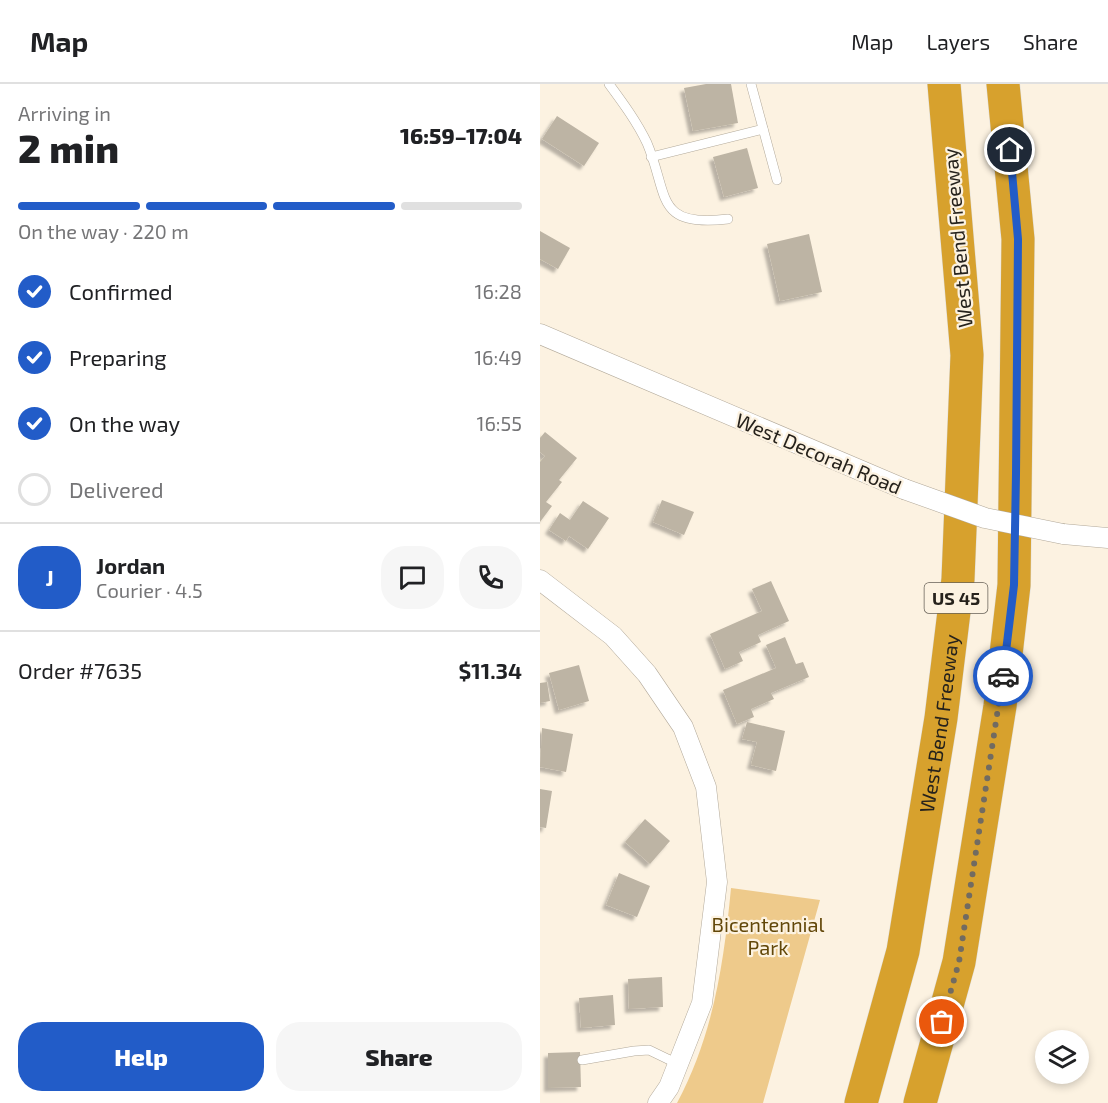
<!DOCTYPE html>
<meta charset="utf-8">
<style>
:root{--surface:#fff;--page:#f6f6f6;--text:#202124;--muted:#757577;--line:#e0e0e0;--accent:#225cc8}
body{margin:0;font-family:"Exo 2",sans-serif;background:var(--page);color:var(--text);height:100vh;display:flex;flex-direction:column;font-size:22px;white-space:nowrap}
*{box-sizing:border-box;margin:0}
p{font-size:20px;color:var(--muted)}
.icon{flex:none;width:33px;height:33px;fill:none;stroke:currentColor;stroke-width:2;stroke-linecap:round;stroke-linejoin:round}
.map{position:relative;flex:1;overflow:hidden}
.drawer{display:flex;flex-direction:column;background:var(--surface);width:540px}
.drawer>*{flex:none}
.buttons{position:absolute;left:495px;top:946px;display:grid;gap:12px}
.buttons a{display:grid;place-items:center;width:54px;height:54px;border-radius:50%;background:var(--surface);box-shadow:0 3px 9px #0003;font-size:30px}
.pin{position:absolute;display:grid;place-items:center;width:51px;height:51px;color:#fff;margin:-26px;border:3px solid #fff;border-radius:50%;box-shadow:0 2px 6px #0007}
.courier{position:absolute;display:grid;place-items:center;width:60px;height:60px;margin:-30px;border:4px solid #225cc8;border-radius:50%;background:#fff;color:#222;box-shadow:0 2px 8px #0007}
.head em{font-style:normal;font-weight:800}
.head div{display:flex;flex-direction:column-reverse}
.head{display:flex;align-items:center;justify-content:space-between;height:102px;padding:0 18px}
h1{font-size:39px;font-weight:800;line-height:45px}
.bar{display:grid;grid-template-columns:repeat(4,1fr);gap:9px 6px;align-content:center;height:72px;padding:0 18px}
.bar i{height:8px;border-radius:4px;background:var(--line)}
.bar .selected{background:var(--accent)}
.bar p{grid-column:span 4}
.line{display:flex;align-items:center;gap:15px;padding:0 18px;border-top:2px solid var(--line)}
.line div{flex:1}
.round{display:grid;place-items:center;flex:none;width:63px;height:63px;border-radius:24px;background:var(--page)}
ol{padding:0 18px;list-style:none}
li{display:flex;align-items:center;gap:18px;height:66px}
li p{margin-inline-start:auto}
li .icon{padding:6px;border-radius:50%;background:var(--accent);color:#fff;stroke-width:4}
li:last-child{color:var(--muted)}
li i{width:33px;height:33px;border:3px solid var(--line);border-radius:50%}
.primary-button{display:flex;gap:12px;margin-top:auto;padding:12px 18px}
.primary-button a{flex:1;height:69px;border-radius:24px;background:var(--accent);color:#fff;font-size:24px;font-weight:800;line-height:69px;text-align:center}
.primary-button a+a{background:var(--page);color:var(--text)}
header{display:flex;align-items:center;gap:36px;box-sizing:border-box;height:84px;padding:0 30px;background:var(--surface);border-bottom:2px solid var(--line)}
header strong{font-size:28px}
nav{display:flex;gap:33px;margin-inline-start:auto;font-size:21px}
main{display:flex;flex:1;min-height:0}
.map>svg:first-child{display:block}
.green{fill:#eeca8b}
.building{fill:#bdb4a4;filter:url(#shadow)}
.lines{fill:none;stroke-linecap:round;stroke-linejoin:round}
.lane-casing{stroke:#b2a99a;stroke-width:10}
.street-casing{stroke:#b2a99a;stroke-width:21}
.highway-casing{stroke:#dcdcdb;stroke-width:34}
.lane{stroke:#fff;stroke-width:9}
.street{stroke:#fff;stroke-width:20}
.highway{stroke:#d7a12d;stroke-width:33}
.street-bridge-casing{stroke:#b2a99a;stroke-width:21;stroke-linecap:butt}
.street-bridge{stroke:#fff;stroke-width:20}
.done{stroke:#716b61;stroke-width:6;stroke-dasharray:0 10.8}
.route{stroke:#225cc8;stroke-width:8}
.labels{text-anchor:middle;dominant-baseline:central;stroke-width:4.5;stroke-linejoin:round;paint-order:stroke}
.shield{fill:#fcf2e1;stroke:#666057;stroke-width:1.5}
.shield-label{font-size:18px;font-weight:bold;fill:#26221c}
.street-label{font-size:20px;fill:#26221c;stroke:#fcf2e1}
.park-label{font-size:20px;fill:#624709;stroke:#fcf2e1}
</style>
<header>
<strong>Map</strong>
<nav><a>Map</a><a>Layers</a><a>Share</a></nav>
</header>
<main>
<section class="drawer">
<div class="head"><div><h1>2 min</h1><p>Arriving in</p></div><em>16:59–17:04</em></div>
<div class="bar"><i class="selected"></i><i class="selected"></i><i class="selected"></i><i></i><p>On the way · 220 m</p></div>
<ol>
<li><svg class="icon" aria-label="check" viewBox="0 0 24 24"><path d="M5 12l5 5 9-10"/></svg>Confirmed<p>16:28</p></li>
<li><svg class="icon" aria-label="check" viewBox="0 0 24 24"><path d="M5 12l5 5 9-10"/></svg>Preparing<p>16:49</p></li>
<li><svg class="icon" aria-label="check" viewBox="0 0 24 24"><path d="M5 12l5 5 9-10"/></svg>On the way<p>16:55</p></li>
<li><i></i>Delivered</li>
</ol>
<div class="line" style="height:108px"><b class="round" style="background:var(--accent);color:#fff">J</b><div><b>Jordan</b><p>Courier · 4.5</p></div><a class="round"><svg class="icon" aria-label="chat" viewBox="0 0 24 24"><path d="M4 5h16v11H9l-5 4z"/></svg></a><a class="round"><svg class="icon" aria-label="phone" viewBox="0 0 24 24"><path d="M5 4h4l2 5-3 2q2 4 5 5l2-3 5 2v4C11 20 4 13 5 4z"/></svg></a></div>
<div class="line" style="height:78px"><div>Order #7635</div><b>$11.34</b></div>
<div class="primary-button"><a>Help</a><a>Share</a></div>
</section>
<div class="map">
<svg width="568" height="1019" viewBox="0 0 568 1019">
<defs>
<filter id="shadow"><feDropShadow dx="-4" dy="4" stdDeviation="1.5" flood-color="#0004"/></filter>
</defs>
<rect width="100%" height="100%" fill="#fcf2e1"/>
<path class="green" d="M 191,804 L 280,816 L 223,1019 L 137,1019 C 173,952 184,879 191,804 Z"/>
<g class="building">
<path d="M 166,0 L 191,0 L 198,39 L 153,47 L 144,4 Z"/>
<path d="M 17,32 L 59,59 L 44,82 L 2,55 Z"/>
<path d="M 207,64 L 218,104 L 184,113 L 173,73 Z"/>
<path d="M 0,147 L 30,164 L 18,185 L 0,175 Z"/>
<path d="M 269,150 L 282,208 L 240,217 L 227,160 Z"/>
<path d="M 5,348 L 37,374 L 19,396 L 22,398 L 6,418 L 12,422 L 0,438 L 0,378 L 5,372 L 0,368 L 0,354 Z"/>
<path d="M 122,416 L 154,428 L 144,451 L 113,438 Z"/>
<path d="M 43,417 L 69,434 L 48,465 L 29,452 L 26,457 L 9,446 L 20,429 L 30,436 Z"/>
<path d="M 231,497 L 249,537 L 218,551 L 221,558 L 199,568 L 203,577 L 185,585 L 170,550 L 222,527 L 212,505 Z"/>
<path d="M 245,553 L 256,580 L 263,578 L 269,593 L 231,609 L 234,615 L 211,625 L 214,633 L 197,640 L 183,606 L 236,584 L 226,561 Z"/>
<path d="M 39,581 L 49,617 L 19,626 L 9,589 Z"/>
<path d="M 7,598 L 10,617 L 0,619 L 0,599 Z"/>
<path d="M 207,638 L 245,647 L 236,687 L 211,681 L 217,658 L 202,655 Z"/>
<path d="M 2,644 L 33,650 L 26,688 L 0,683 Z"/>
<path d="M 0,705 L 12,707 L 6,744 L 0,743 Z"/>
<path d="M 105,735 L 130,757 L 110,780 L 85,758 Z"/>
<path d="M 79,789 L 110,802 L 97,833 L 66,821 Z"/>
<path d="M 122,893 L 123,923 L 89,925 L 88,895 Z"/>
<path d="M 73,911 L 75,941 L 41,944 L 39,914 Z"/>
<path d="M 40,968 L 41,1003 L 8,1004 L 8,969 Z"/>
</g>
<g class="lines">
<defs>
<g id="lane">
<path d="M 69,0 C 83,19 97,38 107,59 C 129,111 114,144 188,135"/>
<path d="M 211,0 L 237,96"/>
<path d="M 111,73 L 223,45"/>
<path d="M 42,976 L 94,967 L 109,966 L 138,980"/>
</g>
<g id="street">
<path d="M 0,250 L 364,405"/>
<path d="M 523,450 L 568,454"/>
<path d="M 0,496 L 73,552 L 107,590 L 143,643 L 166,703 L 177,798 L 162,919 L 129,1003 L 118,1019"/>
</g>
<g id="highway">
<path id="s1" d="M 321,1019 L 363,867 L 401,634 L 418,495 L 427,271 L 404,0"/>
<path d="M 380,1019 L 419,878 L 460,622 L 474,501 L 478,155 L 463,0"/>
</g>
</defs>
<use href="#lane" class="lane-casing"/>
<use href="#street" class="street-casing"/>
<use href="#highway" class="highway-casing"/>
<use href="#lane" class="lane"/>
<use href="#street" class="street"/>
<use href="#highway" class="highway"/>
<defs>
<path id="street-bridge" d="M 364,405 L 445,434 L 523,450"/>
</defs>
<use href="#street-bridge" class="street-bridge-casing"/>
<use href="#street-bridge" class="street-bridge"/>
</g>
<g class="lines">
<path class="done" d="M 402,938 L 419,878 L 463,592"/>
<path class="route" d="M 463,592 L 474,501 L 476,390 L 478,155 L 470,66"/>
</g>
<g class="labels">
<rect class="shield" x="384.5" y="499" width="63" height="30" rx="4.5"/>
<g class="shield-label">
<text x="416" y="514">US 45</text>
</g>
<g class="street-label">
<text transform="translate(417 154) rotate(-95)">West Bend Freeway</text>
<text transform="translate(279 369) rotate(23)">West Decorah Road</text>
<text stroke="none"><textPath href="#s1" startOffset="388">West Bend Freeway</textPath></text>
</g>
<g class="park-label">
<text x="228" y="840">Bicentennial<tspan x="228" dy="23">Park</tspan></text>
</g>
</g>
</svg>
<div class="buttons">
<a><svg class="icon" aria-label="layers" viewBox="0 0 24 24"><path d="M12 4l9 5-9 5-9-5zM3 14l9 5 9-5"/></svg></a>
</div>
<div class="pin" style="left:402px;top:938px;background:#ea580c"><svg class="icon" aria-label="bag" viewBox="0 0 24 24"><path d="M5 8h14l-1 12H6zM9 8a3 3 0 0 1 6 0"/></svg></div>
<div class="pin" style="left:470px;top:66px;background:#1f2937"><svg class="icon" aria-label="home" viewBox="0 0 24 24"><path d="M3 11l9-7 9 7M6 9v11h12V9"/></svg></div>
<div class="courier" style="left:463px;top:592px"><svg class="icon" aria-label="car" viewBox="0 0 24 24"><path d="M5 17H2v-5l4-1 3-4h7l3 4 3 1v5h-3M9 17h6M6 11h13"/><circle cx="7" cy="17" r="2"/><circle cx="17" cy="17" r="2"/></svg></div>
</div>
</main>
